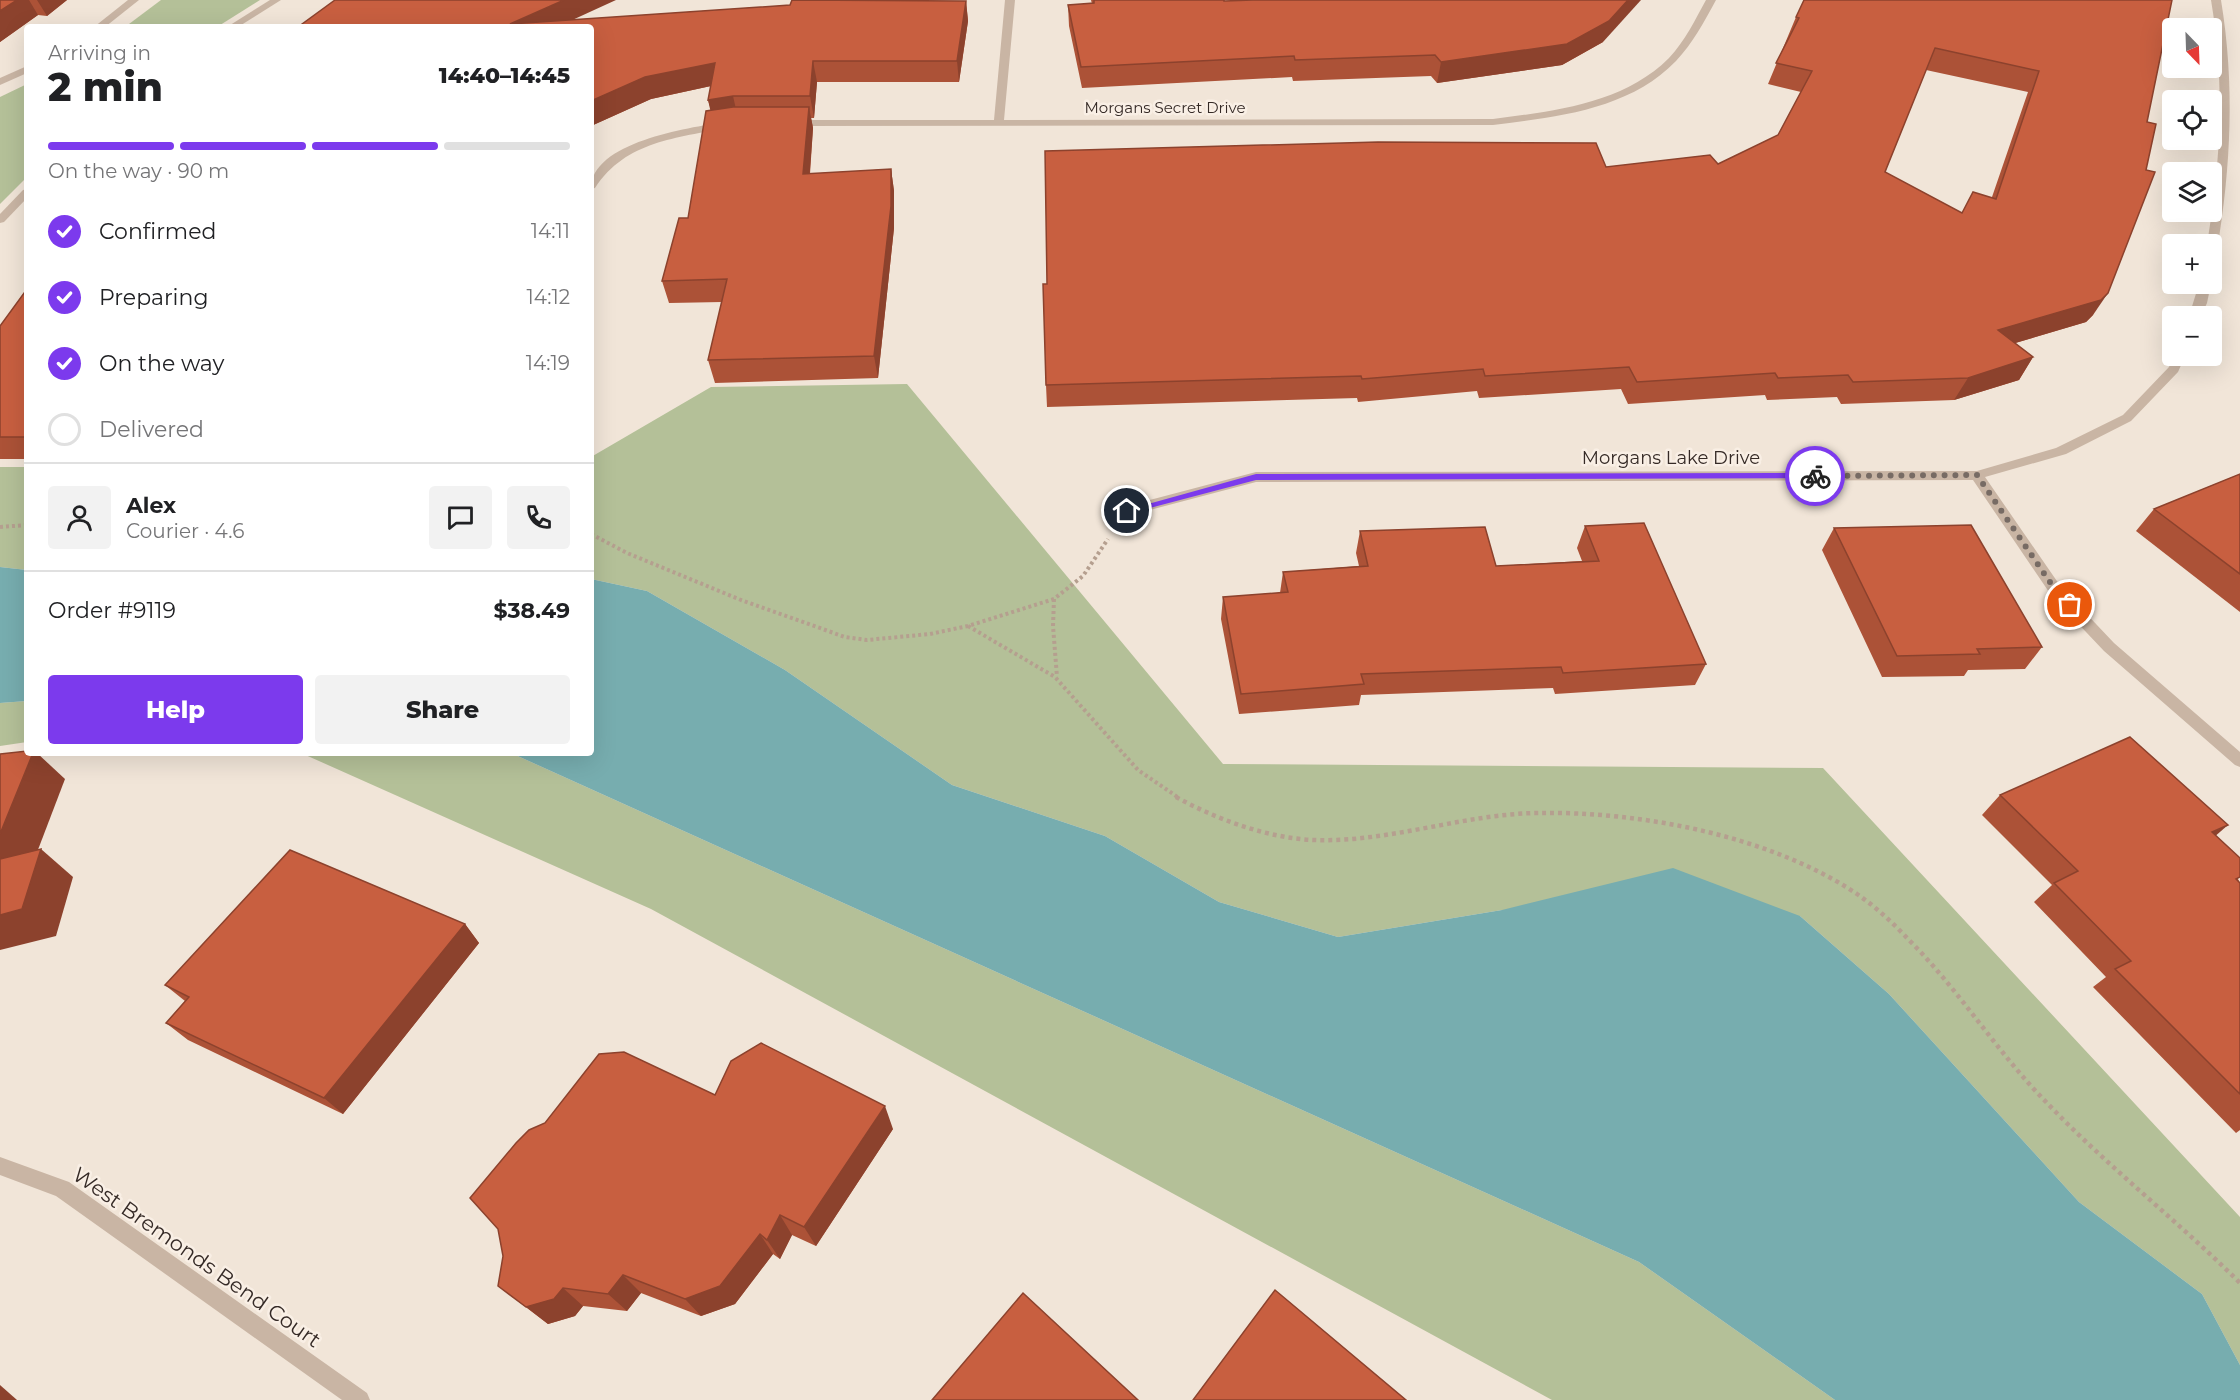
<!DOCTYPE html>
<meta charset="utf-8">
<style>
:root{--surface:#fff;--page:#f2f2f2;--text:#202124;--muted:#757577;--line:#e0e0e0;--accent:#7c3aed}
body{margin:0;font-family:Montserrat,sans-serif;background:var(--page);color:var(--text);height:100vh;display:flex;flex-direction:column;font-size:22px;white-space:nowrap}
*{box-sizing:border-box;margin:0}
p{font-size:20px;color:var(--muted)}
.icon{flex:none;width:33px;height:33px;fill:none;stroke:currentColor;stroke-width:2;stroke-linecap:round;stroke-linejoin:round}
.map{position:relative;flex:1;overflow:hidden}
.details{position:absolute;left:24px;top:24px;width:570px;height:732px;display:flex;flex-direction:column;background:var(--surface);border-radius:6px;box-shadow:0 6px 24px #0002}
.details>*{flex:none}
.needle{width:39px;rotate:157deg}
.controls{position:absolute;left:2162px;top:18px;display:grid;gap:12px}
.controls a{display:grid;place-items:center;width:60px;height:60px;border-radius:6px;background:var(--surface);box-shadow:0 6px 24px #0002;font-size:30px}
.pin{position:absolute;display:grid;place-items:center;width:51px;height:51px;color:#fff;margin:-26px;border:3px solid #fff;border-radius:50%;box-shadow:0 2px 6px #0007}
.courier{position:absolute;display:grid;place-items:center;width:60px;height:60px;margin:-30px;border:4px solid #7c3aed;border-radius:50%;background:#fff;color:#222;box-shadow:0 2px 8px #0007}
.overview em{font-style:normal;font-weight:800}
.overview div{display:flex;flex-direction:column-reverse}
.overview{display:flex;align-items:center;justify-content:space-between;height:102px;padding:0 24px}
h1{font-size:39px;font-weight:800;line-height:45px}
.bar{display:grid;grid-template-columns:repeat(4,1fr);gap:9px 6px;align-content:center;height:72px;padding:0 24px}
.bar i{height:8px;border-radius:4px;background:var(--line)}
.bar .selected{background:var(--accent)}
.bar p{grid-column:span 4}
.line{display:flex;align-items:center;gap:15px;padding:0 24px;border-top:2px solid var(--line)}
.line div{flex:1}
.round{display:grid;place-items:center;flex:none;width:63px;height:63px;border-radius:6px;background:var(--page)}
ol{padding:0 24px;list-style:none}
li{display:flex;align-items:center;gap:18px;height:66px}
li p{margin-inline-start:auto}
li .icon{padding:6px;border-radius:50%;background:var(--accent);color:#fff;stroke-width:4}
li:last-child{color:var(--muted)}
li i{width:33px;height:33px;border:3px solid var(--line);border-radius:50%}
.action{display:flex;gap:12px;margin-top:auto;padding:12px 24px}
.action a{flex:1;height:69px;border-radius:6px;background:var(--accent);color:#fff;font-size:24px;font-weight:800;line-height:69px;text-align:center}
.action a+a{background:var(--page);color:var(--text)}
.map>svg:first-child{display:block}
.green{fill:#b4c098}
.water{fill:#77adaf}
.lines{fill:none;stroke-linecap:round;stroke-linejoin:round}
.path-far1{stroke:#b59f8f;stroke-width:4;stroke-dasharray:3 3;stroke-linecap:butt}
.path{stroke:#b59f8f;stroke-width:4.5;stroke-dasharray:4 4;stroke-linecap:butt}
.minor{fill:#c9b5a4;fill-rule:evenodd}
.tertiary{fill:#c9b5a4;fill-rule:evenodd}
.wall{fill:#ac5237;fill-rule:evenodd}
.shaded-wall{fill:#8c422d}
.building{fill:#c85f40;stroke:#8c422d;stroke-width:1.5;fill-rule:evenodd}
.route{fill:#7c3aed}
.done{stroke:#776b64;stroke-width:6;stroke-dasharray:0 10.8}
.labels{text-anchor:middle;dominant-baseline:central;stroke-width:5;stroke-linejoin:round;paint-order:stroke}
.far-street-label{font-size:15px;fill:#352a26;stroke:#f9efe5}
.street-label{font-size:18px;fill:#352a26;stroke:#f9efe5}
.near-street-label{font-size:21px;fill:#352a26;stroke:#f9efe5}
</style>
<div class="map">
<svg width="2240" height="1400" viewBox="0 0 2240 1400">
<rect width="100%" height="100%" fill="#f1e5d8"/>
<g class="green">
<path d="M 161,0 L 260,0 L 217,27 L 125,27 Z"/>
<path d="M 27,84 L 27,177 L 0,204 L 0,97 Z"/>
<path d="M 907,384 L 1223,764 L 1823,768 L 2240,1217 L 2240,1365 L 2202,1294 L 2079,1202 L 1889,994 L 1800,916 L 1502,910 L 1338,937 L 1219,902 L 1105,836 L 952,785 L 785,670 L 647,591 L 591,579 L 591,457 L 711,387 Z"/>
<path d="M 0,467 L 27,467 L 27,570 L 0,567 Z"/>
<path d="M 27,701 L 27,742 L 0,746 L 0,703 Z"/>
<path d="M 301,753 L 511,753 L 1639,1262 L 1835,1400 L 1552,1400 L 651,909 Z"/>
</g>
<g class="water">
<path d="M 0,567 L 27,570 L 27,701 L 0,703 Z"/>
<path d="M 591,579 L 647,591 L 785,670 L 952,785 L 1105,836 L 1219,902 L 1338,937 L 1502,910 L 1673,868 L 1800,916 L 1889,994 L 2079,1202 L 2202,1294 L 2240,1365 L 2240,1400 L 1835,1400 L 1639,1262 L 511,753 L 591,753 Z"/>
</g>
<g class="lines">
<g class="path-far1">
<path d="M 0,527 L 27,525"/>
<path d="M 591,534 L 627,553 L 741,600 L 845,637 L 867,640 L 930,634 L 968,626 L 1054,599 L 1083,576 L 1108,539"/>
<path d="M 1054,599 L 1053,626 L 1057,677"/>
<path d="M 968,626 L 1055,677 L 1138,770 L 1179,798"/>
</g>
<path class="path" d="M 1176,797 C 1216,819 1267,838 1313,840 C 1389,843 1462,814 1538,813 C 1640,811 1771,836 1857,894 C 1876,907 1893,923 1909,940 C 1959,990 1997,1052 2047,1103 C 2108,1167 2178,1221 2240,1283"/>
<g class="minor">
<path d="M 128,0 L 139,0 L 105,27 L 94,27 Z"/>
<path d="M 1005,0 L 1015,0 L 1004,120 L 1493,119 C 1554,111 1623,104 1669,58 C 1685,41 1695,20 1706,0 L 1716,0 C 1704,22 1693,43 1676,61 C 1629,110 1556,117 1493,125 L 793,126 L 788,123 L 793,120 L 994,120 Z"/>
<path d="M 2211,0 L 2221,0 C 2235,85 2231,166 2217,251 L 2211,254 L 2211,244 L 2207,244 C 2221,162 2225,83 2211,0 Z"/>
<path d="M 27,66 L 27,73 L 0,85 L 0,78 Z"/>
<path d="M 724,122 L 728,123 L 728,127 C 676,139 627,140 595,188 L 591,189 C 591,142 688,128 724,122 Z"/>
<path d="M 2199,284 L 2211,284 L 2207,303 L 2201,316 L 2189,316 Z"/>
<path d="M 2173,356 L 2185,356 L 2178,372 L 2131,421 L 2066,454 L 1985,477 L 2061,587 L 2114,643 L 2240,752 L 2240,767 L 2235,765 L 2104,651 L 2051,595 L 1973,480 L 1256,482 L 1127,516 L 1120,511 L 1127,506 L 1256,472 L 1977,471 L 2056,448 L 2123,415 L 2169,367 Z"/>
<path d="M 0,1157 L 69,1182 L 367,1393 L 370,1400 L 342,1400 L 56,1196 L 0,1175 Z"/>
</g>
<g class="tertiary">
<path d="M 270,0 L 281,0 L 238,27 L 227,27 Z"/>
<path d="M 27,189 L 27,198 L 4,222 L 0,223 L 0,214 L 23,190 Z"/>
</g>
</g>
<g class="wall">
<path d="M 0,0 L 67,0 L 47,16 L 38,15 L 0,42 Z"/>
<path d="M 1091,0 L 1224,0 L 1224,1 L 1603,42 L 1562,65 L 1437,83 L 1431,76 L 1293,81 L 1292,77 L 1082,88 L 1069,26 L 1068,5 L 1092,4 Z"/>
<path d="M 2172,0 L 2093,315 L 2086,322 L 2015,343 L 2033,357 L 2019,380 L 1954,400 L 1841,404 L 1837,397 L 1767,400 L 1765,395 L 1628,404 L 1621,389 L 1479,398 L 1477,391 L 1358,402 L 1357,398 L 1047,407 L 1046,385 L 1047,284 L 1606,167 L 1718,164 L 1778,135 L 1801,92 L 1768,84 L 1796,17 ZM 1926,70 L 2028,92 L 1992,197 L 1962,213 L 1885,172 Z"/>
<path d="M 941,1 L 966,1 L 968,21 L 959,82 L 817,82 L 814,118 L 811,118 L 813,128 L 810,174 L 891,169 L 894,191 L 894,228 L 878,378 L 715,383 L 708,360 L 722,302 L 669,303 L 662,281 L 688,218 L 711,110 L 708,100 L 711,86 L 651,99 L 591,126 L 591,27 L 572,20 Z"/>
<path d="M 27,289 L 27,459 L 0,459 L 0,326 Z"/>
<path d="M 2240,474 L 2240,612 L 2136,531 L 2154,509 Z"/>
<path d="M 1585,526 L 1706,664 L 1695,685 L 1555,694 L 1553,688 L 1361,695 L 1359,705 L 1239,714 L 1221,619 L 1223,597 L 1280,593 L 1283,572 L 1359,566 L 1356,553 L 1360,531 L 1496,566 L 1582,561 L 1577,548 Z"/>
<path d="M 1834,528 L 2042,647 L 2025,669 L 1968,670 L 1964,676 L 1882,677 L 1822,550 Z"/>
<path d="M 2000,795 L 2216,836 L 2240,883 L 2240,1130 L 2236,1133 L 2093,987 L 2106,977 L 2034,902 L 2052,885 L 1982,815 Z"/>
<path d="M 465,924 L 479,943 L 343,1114 L 188,1040 L 166,1023 L 185,1001 L 165,985 Z"/>
<path d="M 715,1095 L 893,1129 L 816,1246 L 792,1235 L 780,1259 L 773,1254 L 735,1304 L 701,1316 L 641,1293 L 627,1311 L 583,1306 L 575,1316 L 548,1324 L 498,1286 Z"/>
</g>
<g class="shaded-wall">
<path d="M 17,0 L 29,0 L 38,15 L 0,42 L 0,11 Z"/>
<path d="M 37,0 L 67,0 L 47,16 Z"/>
<path d="M 564,0 L 616,0 L 557,27 L 510,24 Z"/>
<path d="M 1628,0 L 1641,0 L 1603,42 L 1562,65 L 1437,83 L 1441,62 Z"/>
<path d="M 966,1 L 968,21 L 959,82 L 957,61 Z"/>
<path d="M 813,61 L 817,82 L 814,118 L 810,96 Z"/>
<path d="M 715,63 L 720,84 L 651,99 L 591,126 L 591,101 L 645,77 Z"/>
<path d="M 733,96 L 738,118 L 713,122 L 708,100 Z"/>
<path d="M 809,107 L 813,128 L 808,196 L 803,174 Z"/>
<path d="M 891,169 L 894,191 L 894,228 L 878,378 L 874,356 Z"/>
<path d="M 2108,293 L 2093,315 L 2086,322 L 1985,352 L 1998,330 Z"/>
<path d="M 2033,357 L 2019,380 L 1954,400 L 1968,378 Z"/>
<path d="M 33,753 L 37,753 L 65,779 L 23,889 L 0,870 L 0,834 Z"/>
<path d="M 2228,825 L 2205,845 L 2212,832 Z"/>
<path d="M 41,849 L 73,877 L 56,936 L 0,950 L 0,915 Z"/>
<path d="M 465,924 L 479,943 L 343,1114 L 324,1098 Z"/>
<path d="M 885,1106 L 893,1129 L 816,1246 L 804,1227 Z"/>
<path d="M 780,1215 L 792,1235 L 780,1259 L 767,1240 Z"/>
<path d="M 760,1234 L 773,1254 L 735,1304 L 701,1316 L 685,1299 Z"/>
<path d="M 623,1275 L 641,1293 L 627,1311 L 608,1294 Z"/>
<path d="M 563,1288 L 583,1306 L 575,1316 L 548,1324 L 526,1307 Z"/>
<path d="M 0,1385 L 17,1400 L 0,1400 Z"/>
</g>
<g class="building">
<path d="M 0,0 L 17,0 L 0,11 Z"/>
<path d="M 335,0 L 564,0 L 510,24 L 790,5 L 792,0 L 966,1 L 957,61 L 813,61 L 810,96 L 733,96 L 708,100 L 715,63 L 645,77 L 591,101 L 591,27 L 298,27 Z"/>
<path d="M 1094,0 L 1224,0 L 1224,1 L 1254,0 L 1628,0 L 1609,21 L 1567,44 L 1441,62 L 1435,55 L 1295,60 L 1294,56 L 1081,67 L 1068,5 L 1094,3 Z"/>
<path d="M 1804,0 L 2172,0 L 2147,122 L 2156,124 L 2146,170 L 2155,172 L 2108,293 L 2101,300 L 1998,330 L 2033,357 L 1968,378 L 1853,382 L 1848,375 L 1778,378 L 1775,373 L 1637,382 L 1629,367 L 1485,376 L 1483,369 L 1362,379 L 1361,376 L 1046,385 L 1043,284 L 1047,284 L 1045,151 L 1378,142 L 1596,143 L 1606,167 L 1710,155 L 1718,164 L 1778,135 L 1812,71 L 1776,63 L 1799,18 L 1796,17 ZM 1935,48 L 2039,71 L 1996,199 L 1973,192 L 1962,213 L 1885,172 Z"/>
<path d="M 733,107 L 809,107 L 803,174 L 891,169 L 891,206 L 874,356 L 708,360 L 727,279 L 662,281 L 679,218 L 688,218 L 706,111 Z"/>
<path d="M 27,289 L 27,435 L 25,437 L 0,437 L 0,326 Z"/>
<path d="M 2240,474 L 2240,574 L 2154,509 Z"/>
<path d="M 1644,523 L 1706,664 L 1563,673 L 1561,667 L 1361,674 L 1364,684 L 1241,694 L 1223,597 L 1288,592 L 1283,572 L 1368,566 L 1360,531 L 1485,527 L 1496,566 L 1599,561 L 1585,526 Z"/>
<path d="M 1971,525 L 2042,647 L 1977,649 L 1980,654 L 1897,656 L 1834,528 Z"/>
<path d="M 2130,737 L 2228,825 L 2212,832 L 2240,858 L 2240,877 L 2236,879 L 2240,883 L 2240,1094 L 2115,969 L 2131,961 L 2054,883 L 2078,871 L 2000,795 Z"/>
<path d="M 27,751 L 27,753 L 33,753 L 0,834 L 0,754 Z"/>
<path d="M 41,849 L 22,909 L 0,915 L 0,859 Z"/>
<path d="M 290,850 L 465,924 L 324,1098 L 166,1023 L 189,997 L 165,985 Z"/>
<path d="M 761,1043 L 885,1106 L 804,1227 L 780,1215 L 767,1240 L 760,1234 L 720,1286 L 685,1299 L 623,1275 L 608,1294 L 563,1288 L 554,1299 L 526,1307 L 498,1286 L 503,1256 L 498,1229 L 470,1198 L 516,1143 L 529,1130 L 545,1123 L 599,1054 L 624,1052 L 715,1095 L 731,1061 Z"/>
<path d="M 1275,1290 L 1406,1400 L 1193,1400 Z"/>
<path d="M 1023,1293 L 1138,1400 L 932,1400 Z"/>
</g>
<path class="route" d="M 1815,473 L 1820,476 L 1815,478 L 1256,480 L 1127,514 L 1123,511 L 1256,474 Z"/>
<g class="lines">
<path class="done" d="M 1815,476 L 1977,475 L 2056,591 L 2070,605"/>
</g>
<g class="labels">
<g class="far-street-label">
<text x="1165" y="107">Morgans Secret Drive</text>
</g>
<g class="street-label">
<text x="1671" y="458">Morgans Lake Drive</text>
</g>
<g class="near-street-label">
<text transform="translate(197 1257) rotate(35)">West Bremonds Bend Court</text>
</g>
</g>
</svg>
<div class="controls">
<a><svg class="needle" viewBox="-14 -14 28 28"><path d="M0-13l5 13h-10z" fill="#e53935"/><path d="M0 13l5-13h-10z" fill="#757577"/></svg></a>
<a><svg class="icon" aria-label="locate" viewBox="0 0 24 24"><circle cx="12" cy="12" r="6"/><path d="M12 2v4M12 18v4M2 12h4M18 12h4"/></svg></a>
<a><svg class="icon" aria-label="layers" viewBox="0 0 24 24"><path d="M12 4l9 5-9 5-9-5zM3 14l9 5 9-5"/></svg></a>
<a>+</a>
<a>−</a>
</div>
<div class="pin" style="left:2070px;top:605px;background:#ea580c"><svg class="icon" aria-label="bag" viewBox="0 0 24 24"><path d="M5 8h14l-1 12H6zM9 8a3 3 0 0 1 6 0"/></svg></div>
<div class="pin" style="left:1127px;top:511px;background:#1f2937"><svg class="icon" aria-label="home" viewBox="0 0 24 24"><path d="M3 11l9-7 9 7M6 9v11h12V9"/></svg></div>
<div class="courier" style="left:1815px;top:476px"><svg class="icon" aria-label="bike" viewBox="0 0 24 24"><circle cx="6" cy="16" r="4"/><circle cx="18" cy="16" r="4"/><path d="M6 16l4-8h5l3 8M10 8l3 8H6M13 5h3"/></svg></div>
<section class="details">
<div class="overview"><div><h1>2 min</h1><p>Arriving in</p></div><em>14:40–14:45</em></div>
<div class="bar"><i class="selected"></i><i class="selected"></i><i class="selected"></i><i></i><p>On the way · 90 m</p></div>
<ol>
<li><svg class="icon" aria-label="check" viewBox="0 0 24 24"><path d="M5 12l5 5 9-10"/></svg>Confirmed<p>14:11</p></li>
<li><svg class="icon" aria-label="check" viewBox="0 0 24 24"><path d="M5 12l5 5 9-10"/></svg>Preparing<p>14:12</p></li>
<li><svg class="icon" aria-label="check" viewBox="0 0 24 24"><path d="M5 12l5 5 9-10"/></svg>On the way<p>14:19</p></li>
<li><i></i>Delivered</li>
</ol>
<div class="line" style="height:108px"><a class="round"><svg class="icon" aria-label="person" viewBox="0 0 24 24"><circle cx="12" cy="8" r="4"/><path d="M4 21q1-7 8-7t8 7"/></svg></a><div><b>Alex</b><p>Courier · 4.6</p></div><a class="round"><svg class="icon" aria-label="chat" viewBox="0 0 24 24"><path d="M4 5h16v11H9l-5 4z"/></svg></a><a class="round"><svg class="icon" aria-label="phone" viewBox="0 0 24 24"><path d="M5 4h4l2 5-3 2q2 4 5 5l2-3 5 2v4C11 20 4 13 5 4z"/></svg></a></div>
<div class="line" style="height:78px"><div>Order #9119</div><b>$38.49</b></div>
<div class="action"><a>Help</a><a>Share</a></div>
</section>
</div>
